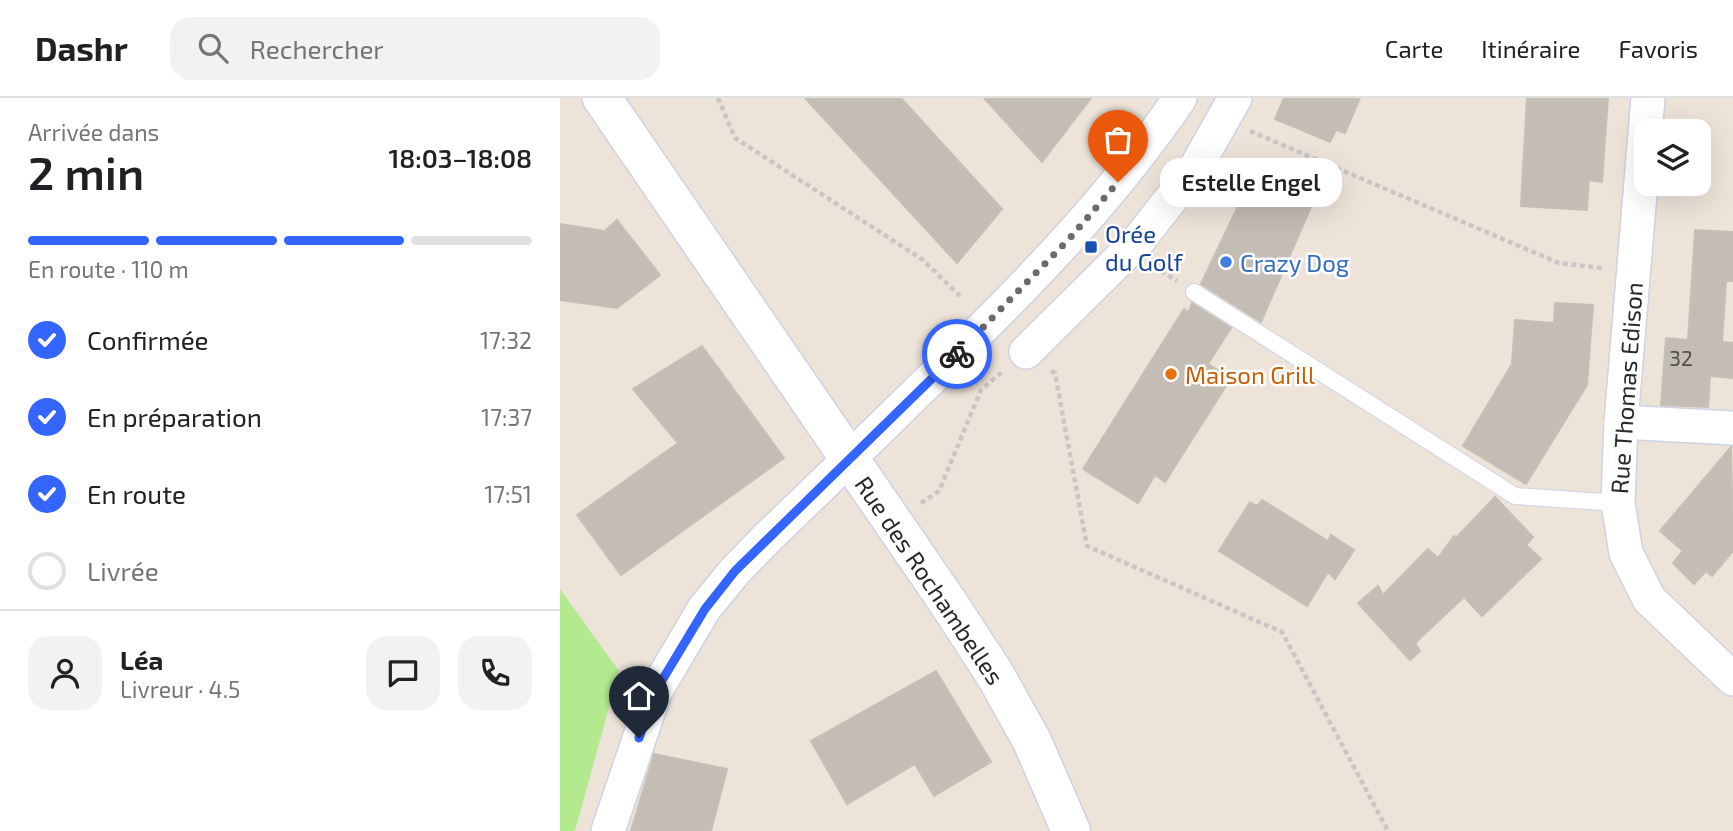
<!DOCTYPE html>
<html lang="fr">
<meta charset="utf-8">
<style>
:root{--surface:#fff;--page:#f2f2f2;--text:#202124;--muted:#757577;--line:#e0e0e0;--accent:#3465ff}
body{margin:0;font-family:"Exo 2",sans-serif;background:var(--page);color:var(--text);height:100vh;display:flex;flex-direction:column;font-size:26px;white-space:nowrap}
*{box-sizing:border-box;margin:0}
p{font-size:23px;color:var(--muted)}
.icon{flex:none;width:38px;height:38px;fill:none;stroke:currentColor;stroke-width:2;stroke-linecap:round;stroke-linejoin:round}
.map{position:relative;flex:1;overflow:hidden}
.drawer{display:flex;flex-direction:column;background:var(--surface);width:560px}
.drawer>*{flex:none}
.buttons{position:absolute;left:1074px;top:21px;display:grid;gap:14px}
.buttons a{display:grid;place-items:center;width:77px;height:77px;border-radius:14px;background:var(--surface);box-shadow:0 7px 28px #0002;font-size:35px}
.pin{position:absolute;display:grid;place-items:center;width:60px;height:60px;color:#fff;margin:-72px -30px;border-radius:50% 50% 50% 0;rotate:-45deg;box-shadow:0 0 7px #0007}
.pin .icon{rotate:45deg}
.courier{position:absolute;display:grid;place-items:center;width:70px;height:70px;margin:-35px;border:5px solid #3465ff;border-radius:50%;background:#fff;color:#222;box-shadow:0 2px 9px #0007}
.bubble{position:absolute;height:49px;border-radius:21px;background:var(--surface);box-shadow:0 7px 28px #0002;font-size:23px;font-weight:600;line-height:49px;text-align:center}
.head em{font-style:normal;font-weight:600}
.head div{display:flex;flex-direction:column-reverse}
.head{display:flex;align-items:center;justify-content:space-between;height:119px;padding:0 28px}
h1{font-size:46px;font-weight:600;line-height:52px}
.bar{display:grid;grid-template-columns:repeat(4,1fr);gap:10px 7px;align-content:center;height:84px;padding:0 28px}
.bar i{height:9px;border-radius:5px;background:var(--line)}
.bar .current{background:var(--accent)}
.bar p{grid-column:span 4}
.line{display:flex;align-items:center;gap:18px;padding:0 28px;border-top:2px solid var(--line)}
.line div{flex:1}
.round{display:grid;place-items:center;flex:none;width:74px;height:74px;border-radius:21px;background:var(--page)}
ol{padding:0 28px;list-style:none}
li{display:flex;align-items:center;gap:21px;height:77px}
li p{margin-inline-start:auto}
li .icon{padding:7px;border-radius:50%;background:var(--accent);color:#fff;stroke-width:4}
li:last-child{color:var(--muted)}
li i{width:38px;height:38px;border:4px solid var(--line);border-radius:50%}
header{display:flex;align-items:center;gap:42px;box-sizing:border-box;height:98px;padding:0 35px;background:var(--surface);border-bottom:2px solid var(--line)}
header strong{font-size:33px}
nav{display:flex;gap:38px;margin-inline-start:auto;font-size:24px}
.search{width:490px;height:63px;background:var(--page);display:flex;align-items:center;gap:18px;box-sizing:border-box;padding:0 24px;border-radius:21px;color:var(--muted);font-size:26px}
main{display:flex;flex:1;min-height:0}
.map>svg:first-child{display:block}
.green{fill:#b3ea8f}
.building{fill:#c4bdb6;stroke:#c8bfb3;stroke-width:2}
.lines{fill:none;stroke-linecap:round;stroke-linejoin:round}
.lane-casing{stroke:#ced3e4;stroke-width:18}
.street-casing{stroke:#ced3e4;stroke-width:36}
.secondary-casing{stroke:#ced3e4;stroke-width:41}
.path{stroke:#c7c7c7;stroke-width:4.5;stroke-dasharray:5 3.5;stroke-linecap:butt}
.lane{stroke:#fff;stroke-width:16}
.street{stroke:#fff;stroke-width:33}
.secondary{stroke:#fff;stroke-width:38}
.done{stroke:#6e6a67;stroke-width:7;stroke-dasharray:0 12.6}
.route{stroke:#3465ff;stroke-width:9}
.transit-dot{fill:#1a4fb4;stroke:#fff;stroke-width:2.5}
.shop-dot{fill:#3f7fe0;stroke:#fff;stroke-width:2.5}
.food-dot{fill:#e8710a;stroke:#fff;stroke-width:2.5}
.labels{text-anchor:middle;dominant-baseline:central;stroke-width:5;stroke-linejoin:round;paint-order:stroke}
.number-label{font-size:21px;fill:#504e4c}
.transit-label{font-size:24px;fill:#164399;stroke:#fff;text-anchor:start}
.shop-label{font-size:24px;fill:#366cbe;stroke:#fff;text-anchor:start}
.food-label{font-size:24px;fill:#c56008;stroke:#fff;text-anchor:start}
.street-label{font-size:24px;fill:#292929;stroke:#fff}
</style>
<header>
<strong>Dashr</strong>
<div class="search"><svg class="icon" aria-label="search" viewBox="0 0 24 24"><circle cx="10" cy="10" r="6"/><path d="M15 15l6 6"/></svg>Rechercher</div>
<nav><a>Carte</a><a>Itinéraire</a><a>Favoris</a></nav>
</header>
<main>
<section class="drawer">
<div class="head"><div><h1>2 min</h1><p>Arrivée dans</p></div><em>18:03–18:08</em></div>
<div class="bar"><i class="current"></i><i class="current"></i><i class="current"></i><i></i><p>En route · 110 m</p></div>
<ol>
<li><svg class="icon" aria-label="check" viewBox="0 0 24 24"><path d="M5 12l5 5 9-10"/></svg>Confirmée<p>17:32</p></li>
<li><svg class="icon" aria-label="check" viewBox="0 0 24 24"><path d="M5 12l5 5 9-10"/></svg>En préparation<p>17:37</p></li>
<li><svg class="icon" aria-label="check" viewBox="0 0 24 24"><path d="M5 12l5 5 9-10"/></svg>En route<p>17:51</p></li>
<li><i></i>Livrée</li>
</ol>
<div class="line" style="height:126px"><a class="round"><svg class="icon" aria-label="person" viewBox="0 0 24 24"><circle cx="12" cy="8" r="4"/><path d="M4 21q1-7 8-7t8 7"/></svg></a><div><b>Léa</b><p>Livreur · 4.5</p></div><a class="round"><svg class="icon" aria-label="chat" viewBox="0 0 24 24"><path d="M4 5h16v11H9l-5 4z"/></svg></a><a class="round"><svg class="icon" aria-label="phone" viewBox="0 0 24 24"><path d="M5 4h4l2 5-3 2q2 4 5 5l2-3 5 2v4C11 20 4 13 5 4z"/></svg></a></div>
</section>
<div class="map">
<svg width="1173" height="733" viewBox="0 0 1173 733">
<rect width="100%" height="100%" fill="#ede3d9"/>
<path class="green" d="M 0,491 L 59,573 L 15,733 L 0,733 Z"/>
<g class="building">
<path d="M 245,0 L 341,0 L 442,111 L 397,165 Z"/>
<path d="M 424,0 L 531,0 L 482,64 Z"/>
<path d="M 724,0 L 800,0 L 785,35 L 776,32 L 770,44 L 715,21 Z"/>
<path d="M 967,0 L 1048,0 L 1042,84 L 1029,82 L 1027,112 L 961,108 Z"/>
<path d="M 697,68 L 757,95 L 701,224 L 641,186 Z"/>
<path d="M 57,122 L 100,177 L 57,210 L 0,202 L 0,126 L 45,133 Z"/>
<path d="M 1135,132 L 1173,134 L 1173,183 L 1166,183 L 1162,244 L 1173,245 L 1173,280 L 1150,278 L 1148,309 L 1101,307 L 1106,240 L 1128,242 Z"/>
<path d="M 632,205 L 671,230 L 648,266 L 671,280 L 605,384 L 595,377 L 578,405 L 523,371 L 624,211 L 629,214 Z"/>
<path d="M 995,205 L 1033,207 L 1027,287 L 966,386 L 903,348 L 952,266 L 955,222 L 994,225 Z"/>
<path d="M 142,248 L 224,360 L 61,477 L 17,417 L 118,345 L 73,291 Z"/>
<path d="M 1171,349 L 1173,453 L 1152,478 L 1146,473 L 1134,486 L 1113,465 L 1123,453 L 1100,433 Z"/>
<path d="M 935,399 L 973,439 L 966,447 L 981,461 L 922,518 L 904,499 L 855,545 L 860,553 L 850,562 L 798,505 L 818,488 L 823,497 L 868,451 L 878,460 L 894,438 L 896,440 Z"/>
<path d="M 702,402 L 768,443 L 771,437 L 794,452 L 775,481 L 768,474 L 747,508 L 659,453 L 690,404 L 697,408 Z"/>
<path d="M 376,573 L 431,664 L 374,698 L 355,666 L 287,706 L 251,643 Z"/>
<path d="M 94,656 L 167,671 L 151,733 L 71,733 Z"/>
</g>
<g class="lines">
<defs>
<path id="lane" d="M 634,194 L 955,398 L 1058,405"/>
<g id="street">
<path d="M 1088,0 L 1061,324 L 1058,405 L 1066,455 L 1089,501 L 1173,581"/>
<path d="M 466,254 L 578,143 L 636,69 L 675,0"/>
<path d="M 1061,324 L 1173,330"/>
<path d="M 48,733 L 95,594 L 144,511 L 175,473 L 209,438 C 267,383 324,327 381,271 C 468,186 552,100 620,0"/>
</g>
<path id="secondary" d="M 42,0 L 387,503 L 434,575 L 472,643 L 511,733"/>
</defs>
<use href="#lane" class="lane-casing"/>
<use href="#street" class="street-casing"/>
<use href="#secondary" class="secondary-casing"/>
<g class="path">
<path d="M 158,0 L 175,40 L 363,162 L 400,198"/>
<path d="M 690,33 L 999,165 L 1042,170"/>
<path d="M 594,168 L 617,183"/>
<path d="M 491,273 L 495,275 L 527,448 L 722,534 L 828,733"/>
<path d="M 361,405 L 379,393 L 421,292 L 443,273"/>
</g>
<use href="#lane" class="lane"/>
<use href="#street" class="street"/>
<use href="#secondary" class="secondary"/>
</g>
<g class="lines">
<path class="done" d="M 397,256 L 510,140 L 558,84"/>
<path class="route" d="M 79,640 L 95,594 L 145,511 L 175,473 L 397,256"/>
</g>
<rect class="transit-dot" x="524" y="142" width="14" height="14" rx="3.5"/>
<circle class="shop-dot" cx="666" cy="164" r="7"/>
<circle class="food-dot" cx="611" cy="276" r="7"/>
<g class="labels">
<g class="number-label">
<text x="1121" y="259">32</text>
</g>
<g class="transit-label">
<text x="545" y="135">Orée<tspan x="545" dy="28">du Golf</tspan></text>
</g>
<g class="shop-label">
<text x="680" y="164">Crazy Dog</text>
</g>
<g class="food-label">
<text x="625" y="276">Maison Grill</text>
</g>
<g class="street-label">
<text transform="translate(1066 290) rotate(-86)">Rue Thomas Edison</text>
<text transform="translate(370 482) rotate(56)">Rue des Rochambelles</text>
</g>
</g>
</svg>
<div class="buttons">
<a><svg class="icon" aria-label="layers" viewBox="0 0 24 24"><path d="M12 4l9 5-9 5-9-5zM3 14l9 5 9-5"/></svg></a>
</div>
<div class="pin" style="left:558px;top:84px;background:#ea580c"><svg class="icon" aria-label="bag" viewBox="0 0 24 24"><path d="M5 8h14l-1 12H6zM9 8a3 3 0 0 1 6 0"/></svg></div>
<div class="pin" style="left:79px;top:640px;background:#1f2937"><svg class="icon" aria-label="home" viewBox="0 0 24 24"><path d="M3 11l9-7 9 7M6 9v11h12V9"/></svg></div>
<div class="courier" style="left:397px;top:256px"><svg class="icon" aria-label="bike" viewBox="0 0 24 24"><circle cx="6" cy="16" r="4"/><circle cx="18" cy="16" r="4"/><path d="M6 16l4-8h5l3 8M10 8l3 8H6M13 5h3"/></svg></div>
<div class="bubble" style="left:600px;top:60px;width:182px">Estelle Engel</div>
</div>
</main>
